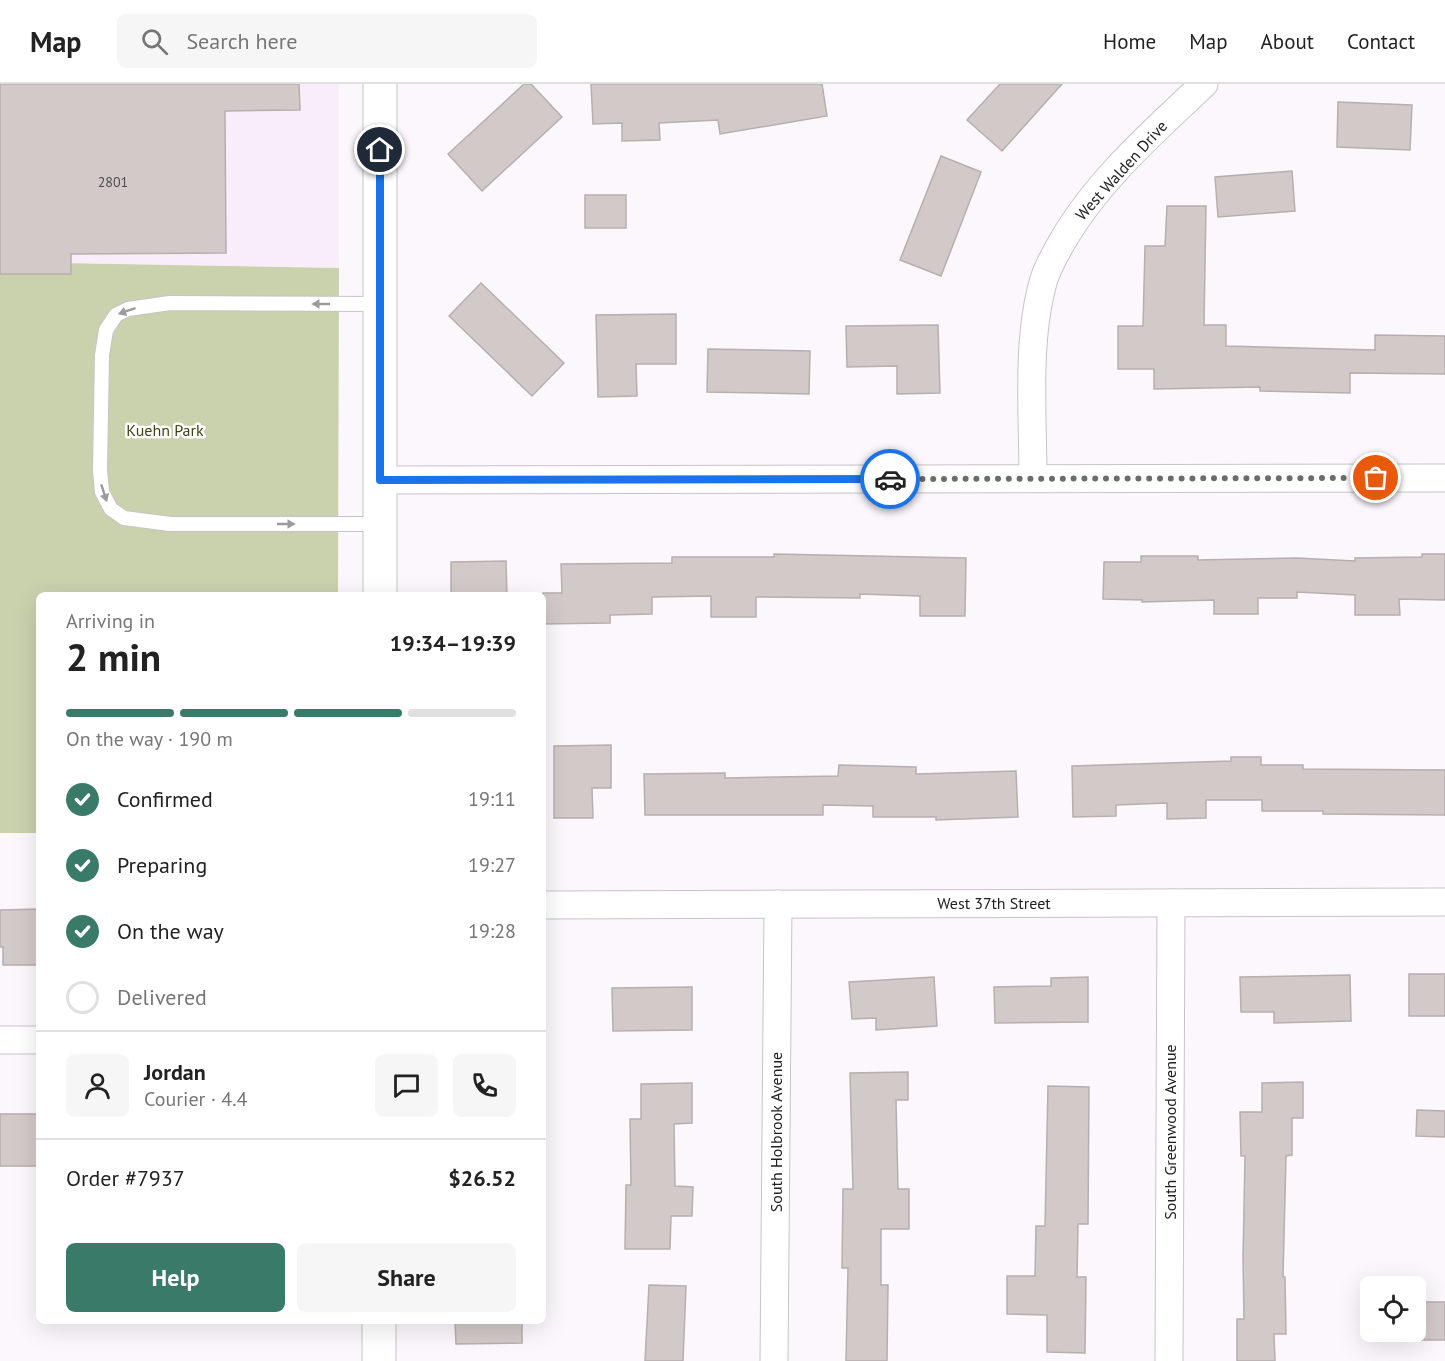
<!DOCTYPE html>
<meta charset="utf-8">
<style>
:root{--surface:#fff;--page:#f6f6f6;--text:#222;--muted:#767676;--line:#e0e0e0;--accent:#3a7a68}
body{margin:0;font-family:"PT Sans",sans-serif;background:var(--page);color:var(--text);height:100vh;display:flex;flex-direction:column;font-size:22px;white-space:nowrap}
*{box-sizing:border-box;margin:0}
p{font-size:20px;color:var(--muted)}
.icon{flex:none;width:33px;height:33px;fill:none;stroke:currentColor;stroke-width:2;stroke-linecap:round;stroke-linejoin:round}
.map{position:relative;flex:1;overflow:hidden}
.side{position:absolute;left:36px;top:508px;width:510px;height:732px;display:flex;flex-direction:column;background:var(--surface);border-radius:9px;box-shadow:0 6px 24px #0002}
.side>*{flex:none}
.tools{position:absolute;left:1360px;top:1192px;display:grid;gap:12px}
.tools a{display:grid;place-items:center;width:66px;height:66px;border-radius:9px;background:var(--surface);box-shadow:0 6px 24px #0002;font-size:30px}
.pin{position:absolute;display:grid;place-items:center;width:51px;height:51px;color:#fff;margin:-26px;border:3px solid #fff;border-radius:50%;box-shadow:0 2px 6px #0007}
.courier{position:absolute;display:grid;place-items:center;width:60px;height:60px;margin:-30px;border:4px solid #1a73e8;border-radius:50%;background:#fff;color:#222;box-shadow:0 2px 8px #0007}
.summary em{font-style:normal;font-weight:700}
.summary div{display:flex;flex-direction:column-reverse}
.summary{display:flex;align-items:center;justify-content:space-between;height:102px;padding:0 30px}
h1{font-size:39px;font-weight:700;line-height:45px}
.bar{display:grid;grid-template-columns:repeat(4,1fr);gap:9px 6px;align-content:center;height:72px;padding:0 30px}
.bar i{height:8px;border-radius:4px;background:var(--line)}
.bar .active{background:var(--accent)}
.bar p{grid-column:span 4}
.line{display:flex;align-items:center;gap:15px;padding:0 30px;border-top:2px solid var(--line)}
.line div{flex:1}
.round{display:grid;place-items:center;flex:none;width:63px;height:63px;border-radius:9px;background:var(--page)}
ol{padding:0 30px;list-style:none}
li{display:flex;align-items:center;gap:18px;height:66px}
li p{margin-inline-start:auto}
li .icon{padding:6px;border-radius:50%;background:var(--accent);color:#fff;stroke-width:4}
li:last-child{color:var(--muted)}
li i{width:33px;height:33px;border:3px solid var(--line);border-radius:50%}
.primary-button{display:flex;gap:12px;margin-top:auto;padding:12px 30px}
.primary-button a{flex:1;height:69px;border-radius:9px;background:var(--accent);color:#fff;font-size:24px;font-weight:700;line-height:69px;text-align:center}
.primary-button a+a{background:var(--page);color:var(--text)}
header{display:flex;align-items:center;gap:36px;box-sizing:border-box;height:84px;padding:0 30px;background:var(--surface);border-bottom:2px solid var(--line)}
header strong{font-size:28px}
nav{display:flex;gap:33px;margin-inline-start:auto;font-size:21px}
.search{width:420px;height:54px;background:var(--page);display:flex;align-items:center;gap:15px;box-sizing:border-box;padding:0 21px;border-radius:9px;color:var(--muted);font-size:22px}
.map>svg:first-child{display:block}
.built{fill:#f8edf9}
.green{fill:#cad1ad}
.building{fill:#d1cac9;stroke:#b6afae;stroke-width:1.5}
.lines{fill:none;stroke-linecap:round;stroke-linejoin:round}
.service-casing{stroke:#c8c3c8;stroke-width:16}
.minor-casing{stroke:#c8c3c8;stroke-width:29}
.tertiary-casing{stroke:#c8c3c8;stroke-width:35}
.service{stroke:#fff;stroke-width:14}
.minor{stroke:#fff;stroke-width:27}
.tertiary{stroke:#fff;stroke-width:33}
.oneway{fill:#9c9b9c}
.done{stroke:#6e6b6e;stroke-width:6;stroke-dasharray:0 10.8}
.route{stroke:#1a73e8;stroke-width:8}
.labels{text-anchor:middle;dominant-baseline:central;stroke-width:5;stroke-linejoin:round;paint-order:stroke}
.number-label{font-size:14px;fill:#4e4a4c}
.street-label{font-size:16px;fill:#222022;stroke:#fff}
.park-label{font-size:16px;fill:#3e4413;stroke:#fff}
</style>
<header>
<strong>Map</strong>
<div class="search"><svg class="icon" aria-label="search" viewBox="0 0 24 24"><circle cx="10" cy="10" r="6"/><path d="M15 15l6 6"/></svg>Search here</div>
<nav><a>Home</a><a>Map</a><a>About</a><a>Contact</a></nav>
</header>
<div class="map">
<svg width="1445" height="1277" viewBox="0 0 1445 1277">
<rect width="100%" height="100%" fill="#fcf7fc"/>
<path class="built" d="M 0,0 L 339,0 L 339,184 L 0,178 Z"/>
<path class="green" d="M 0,178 L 339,184 L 338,511 L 39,512 L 39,749 L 0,749 Z"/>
<g class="building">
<path d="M 0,0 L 299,0 L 300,26 L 225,27 L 226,169 L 71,170 L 71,190 L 0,190 Z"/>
<path d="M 524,0 L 531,0 L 562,33 L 482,107 L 448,70 Z"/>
<path d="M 591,0 L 822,0 L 827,32 L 720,50 L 718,36 L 659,39 L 660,56 L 622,57 L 622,39 L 593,40 Z"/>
<path d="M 1000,0 L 1062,0 L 1002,67 L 967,36 Z"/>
<path d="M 1338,18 L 1412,21 L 1410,66 L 1337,63 Z"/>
<path d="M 941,72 L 981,88 L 941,192 L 900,176 Z"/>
<path d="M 1292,87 L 1295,127 L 1218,133 L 1215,93 Z"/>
<rect x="585" y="111" width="41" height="33"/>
<path d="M 1167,122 L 1206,122 L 1204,241 L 1226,241 L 1226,262 L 1375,266 L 1375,251 L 1445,252 L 1445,290 L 1350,289 L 1350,309 L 1260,307 L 1260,303 L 1154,305 L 1154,285 L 1118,285 L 1118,242 L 1143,242 L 1145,162 L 1165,162 Z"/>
<path d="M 481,199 L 564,279 L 532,312 L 449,232 Z"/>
<path d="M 676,230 L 676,280 L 636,280 L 637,312 L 598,313 L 596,231 Z"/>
<path d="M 938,241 L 940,309 L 897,310 L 897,282 L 847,283 L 846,242 Z"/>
<path d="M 708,265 L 810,267 L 809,310 L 707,308 Z"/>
<path d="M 774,470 L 966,474 L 965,532 L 920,532 L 920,512 L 860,510 L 860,514 L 756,513 L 756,533 L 711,533 L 711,512 L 652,513 L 652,530 L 610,531 L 610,539 L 543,540 L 543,509 L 562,509 L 561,480 L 672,479 L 672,473 L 774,473 Z"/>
<path d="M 1422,470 L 1445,470 L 1445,516 L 1399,515 L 1400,531 L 1355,531 L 1355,511 L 1297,508 L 1297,514 L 1258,514 L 1258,530 L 1214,530 L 1214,516 L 1142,518 L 1142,516 L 1103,515 L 1104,478 L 1141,478 L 1141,472 L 1198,472 L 1198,476 L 1297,474 L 1355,477 L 1355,474 L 1422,473 Z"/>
<path d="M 506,477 L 507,512 L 451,512 L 451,478 Z"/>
<path d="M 611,661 L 611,704 L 592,704 L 593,734 L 554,734 L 554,662 Z"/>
<path d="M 1231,673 L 1261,673 L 1261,681 L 1303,681 L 1303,685 L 1445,686 L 1445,731 L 1323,730 L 1323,727 L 1262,727 L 1262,716 L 1206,716 L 1206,734 L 1167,735 L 1167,719 L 1116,721 L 1116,732 L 1073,733 L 1072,682 L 1231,677 Z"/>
<path d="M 839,681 L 916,683 L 916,690 L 1016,687 L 1018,733 L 936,736 L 936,733 L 873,733 L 873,722 L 823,721 L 823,731 L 645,731 L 644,690 L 725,689 L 725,694 L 838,692 Z"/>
<path d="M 39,825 L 39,881 L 3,881 L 3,863 L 0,863 L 0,826 Z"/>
<rect x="1409" y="890" width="36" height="42"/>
<path d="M 1350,891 L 1351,937 L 1274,939 L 1274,928 L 1241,928 L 1240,893 Z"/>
<path d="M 934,893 L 937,942 L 876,946 L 876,934 L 852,935 L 849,898 Z"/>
<path d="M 1088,893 L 1088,938 L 995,939 L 994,903 L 1051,902 L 1051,894 Z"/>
<path d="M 692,903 L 692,946 L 613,947 L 612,904 Z"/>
<path d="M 908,988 L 908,1016 L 896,1016 L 898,1105 L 909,1105 L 909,1145 L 881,1145 L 881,1201 L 888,1201 L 887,1277 L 846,1277 L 848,1184 L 842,1184 L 843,1105 L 853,1105 L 850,989 Z"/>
<path d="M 1303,998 L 1303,1034 L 1292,1034 L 1292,1071 L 1286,1072 L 1283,1193 L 1285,1193 L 1286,1250 L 1274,1250 L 1275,1277 L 1237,1277 L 1237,1235 L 1244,1235 L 1243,1175 L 1245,1072 L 1241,1072 L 1240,1028 L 1262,1028 L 1262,999 Z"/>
<path d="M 692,999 L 692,1039 L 674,1040 L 675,1102 L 693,1103 L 692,1132 L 671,1132 L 670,1165 L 625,1165 L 626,1101 L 631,1101 L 630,1035 L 641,1035 L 641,1000 Z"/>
<path d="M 1048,1002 L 1089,1003 L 1088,1140 L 1078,1140 L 1077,1193 L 1086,1193 L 1085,1269 L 1047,1268 L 1047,1231 L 1007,1230 L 1007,1192 L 1035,1192 L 1036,1142 L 1045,1142 Z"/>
<path d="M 1417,1026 L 1445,1027 L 1445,1053 L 1416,1052 Z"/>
<rect x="0" y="1030" width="39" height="52"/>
<path d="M 649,1201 L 686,1202 L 683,1277 L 645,1277 Z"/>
<path d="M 1419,1218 L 1445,1218 L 1445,1256 L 1418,1256 Z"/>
<path d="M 455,1238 L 522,1238 L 522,1259 L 456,1260 Z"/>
</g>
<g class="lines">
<defs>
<path id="service" d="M 380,440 L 170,440 L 124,434 L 111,425 L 102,408 L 100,386 L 102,271 L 106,246 L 116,231 L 128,225 L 170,219 L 380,220"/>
<g id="minor">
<path d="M 1033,394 C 1033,332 1026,255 1044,195 C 1048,183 1055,170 1062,158 C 1097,97 1153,48 1204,0"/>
<path d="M 380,396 L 1445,394"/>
<path d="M 543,821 L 1445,818"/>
<path d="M 0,956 L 39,956"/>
<path d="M 774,1277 L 778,820"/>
<path d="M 1169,1277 L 1171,819"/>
</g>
<g id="tertiary">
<path d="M 380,512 L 380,0"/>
<path d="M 379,1277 L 379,1238"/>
</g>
</defs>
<use href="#service" class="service-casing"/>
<use href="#minor" class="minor-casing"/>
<use href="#tertiary" class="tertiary-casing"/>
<use href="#service" class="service"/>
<use href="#minor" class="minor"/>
<use href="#tertiary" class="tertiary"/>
</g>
<defs><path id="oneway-solid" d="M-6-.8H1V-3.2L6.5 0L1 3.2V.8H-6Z" transform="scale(1.5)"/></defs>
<g class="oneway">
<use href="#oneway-solid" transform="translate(321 220) rotate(-180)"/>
<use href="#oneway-solid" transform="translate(127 227) rotate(161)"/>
<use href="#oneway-solid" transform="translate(104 409) rotate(72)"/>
<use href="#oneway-solid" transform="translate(286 440)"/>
</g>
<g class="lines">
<path class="done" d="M 890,395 L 1376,394"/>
<path class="route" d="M 380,66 L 380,396 L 890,395"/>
</g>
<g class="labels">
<g class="number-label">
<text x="113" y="98">2801</text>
</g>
<g class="street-label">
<text transform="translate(1121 86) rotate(-48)">West Walden Drive</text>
<text x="994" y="819">West 37th Street</text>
<text transform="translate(776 1048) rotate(-90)">South Holbrook Avenue</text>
<text transform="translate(1170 1048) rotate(-90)">South Greenwood Avenue</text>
</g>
<g class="park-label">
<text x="165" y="346">Kuehn Park</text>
</g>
</g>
</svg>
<div class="tools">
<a><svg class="icon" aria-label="locate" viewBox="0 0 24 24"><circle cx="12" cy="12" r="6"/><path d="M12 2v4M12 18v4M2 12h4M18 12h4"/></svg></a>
</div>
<div class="pin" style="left:1376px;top:394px;background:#ea580c"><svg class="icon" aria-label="bag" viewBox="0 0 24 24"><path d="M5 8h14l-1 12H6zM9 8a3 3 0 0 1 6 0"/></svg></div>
<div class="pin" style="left:380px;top:66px;background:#1f2937"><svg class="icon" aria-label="home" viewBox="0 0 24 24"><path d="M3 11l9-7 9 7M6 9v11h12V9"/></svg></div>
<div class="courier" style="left:890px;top:395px"><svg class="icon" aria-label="car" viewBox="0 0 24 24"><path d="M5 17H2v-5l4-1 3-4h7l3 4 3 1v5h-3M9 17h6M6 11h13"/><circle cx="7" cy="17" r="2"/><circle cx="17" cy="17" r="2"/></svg></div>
<section class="side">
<div class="summary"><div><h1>2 min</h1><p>Arriving in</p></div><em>19:34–19:39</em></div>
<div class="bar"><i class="active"></i><i class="active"></i><i class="active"></i><i></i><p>On the way · 190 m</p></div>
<ol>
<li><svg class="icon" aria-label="check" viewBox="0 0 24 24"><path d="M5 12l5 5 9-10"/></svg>Confirmed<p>19:11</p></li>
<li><svg class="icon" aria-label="check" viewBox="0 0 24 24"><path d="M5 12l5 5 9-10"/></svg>Preparing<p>19:27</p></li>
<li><svg class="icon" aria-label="check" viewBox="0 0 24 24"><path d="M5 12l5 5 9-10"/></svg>On the way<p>19:28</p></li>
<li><i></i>Delivered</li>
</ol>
<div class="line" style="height:108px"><a class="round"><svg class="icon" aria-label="person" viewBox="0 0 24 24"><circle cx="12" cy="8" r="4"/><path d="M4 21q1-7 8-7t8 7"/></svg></a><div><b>Jordan</b><p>Courier · 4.4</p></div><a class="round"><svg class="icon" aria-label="chat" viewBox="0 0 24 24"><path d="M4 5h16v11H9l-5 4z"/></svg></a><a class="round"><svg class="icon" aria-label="phone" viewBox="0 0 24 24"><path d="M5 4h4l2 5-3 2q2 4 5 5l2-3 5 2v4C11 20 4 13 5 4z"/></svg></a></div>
<div class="line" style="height:78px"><div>Order #7937</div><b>$26.52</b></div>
<div class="primary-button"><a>Help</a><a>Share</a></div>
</section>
</div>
